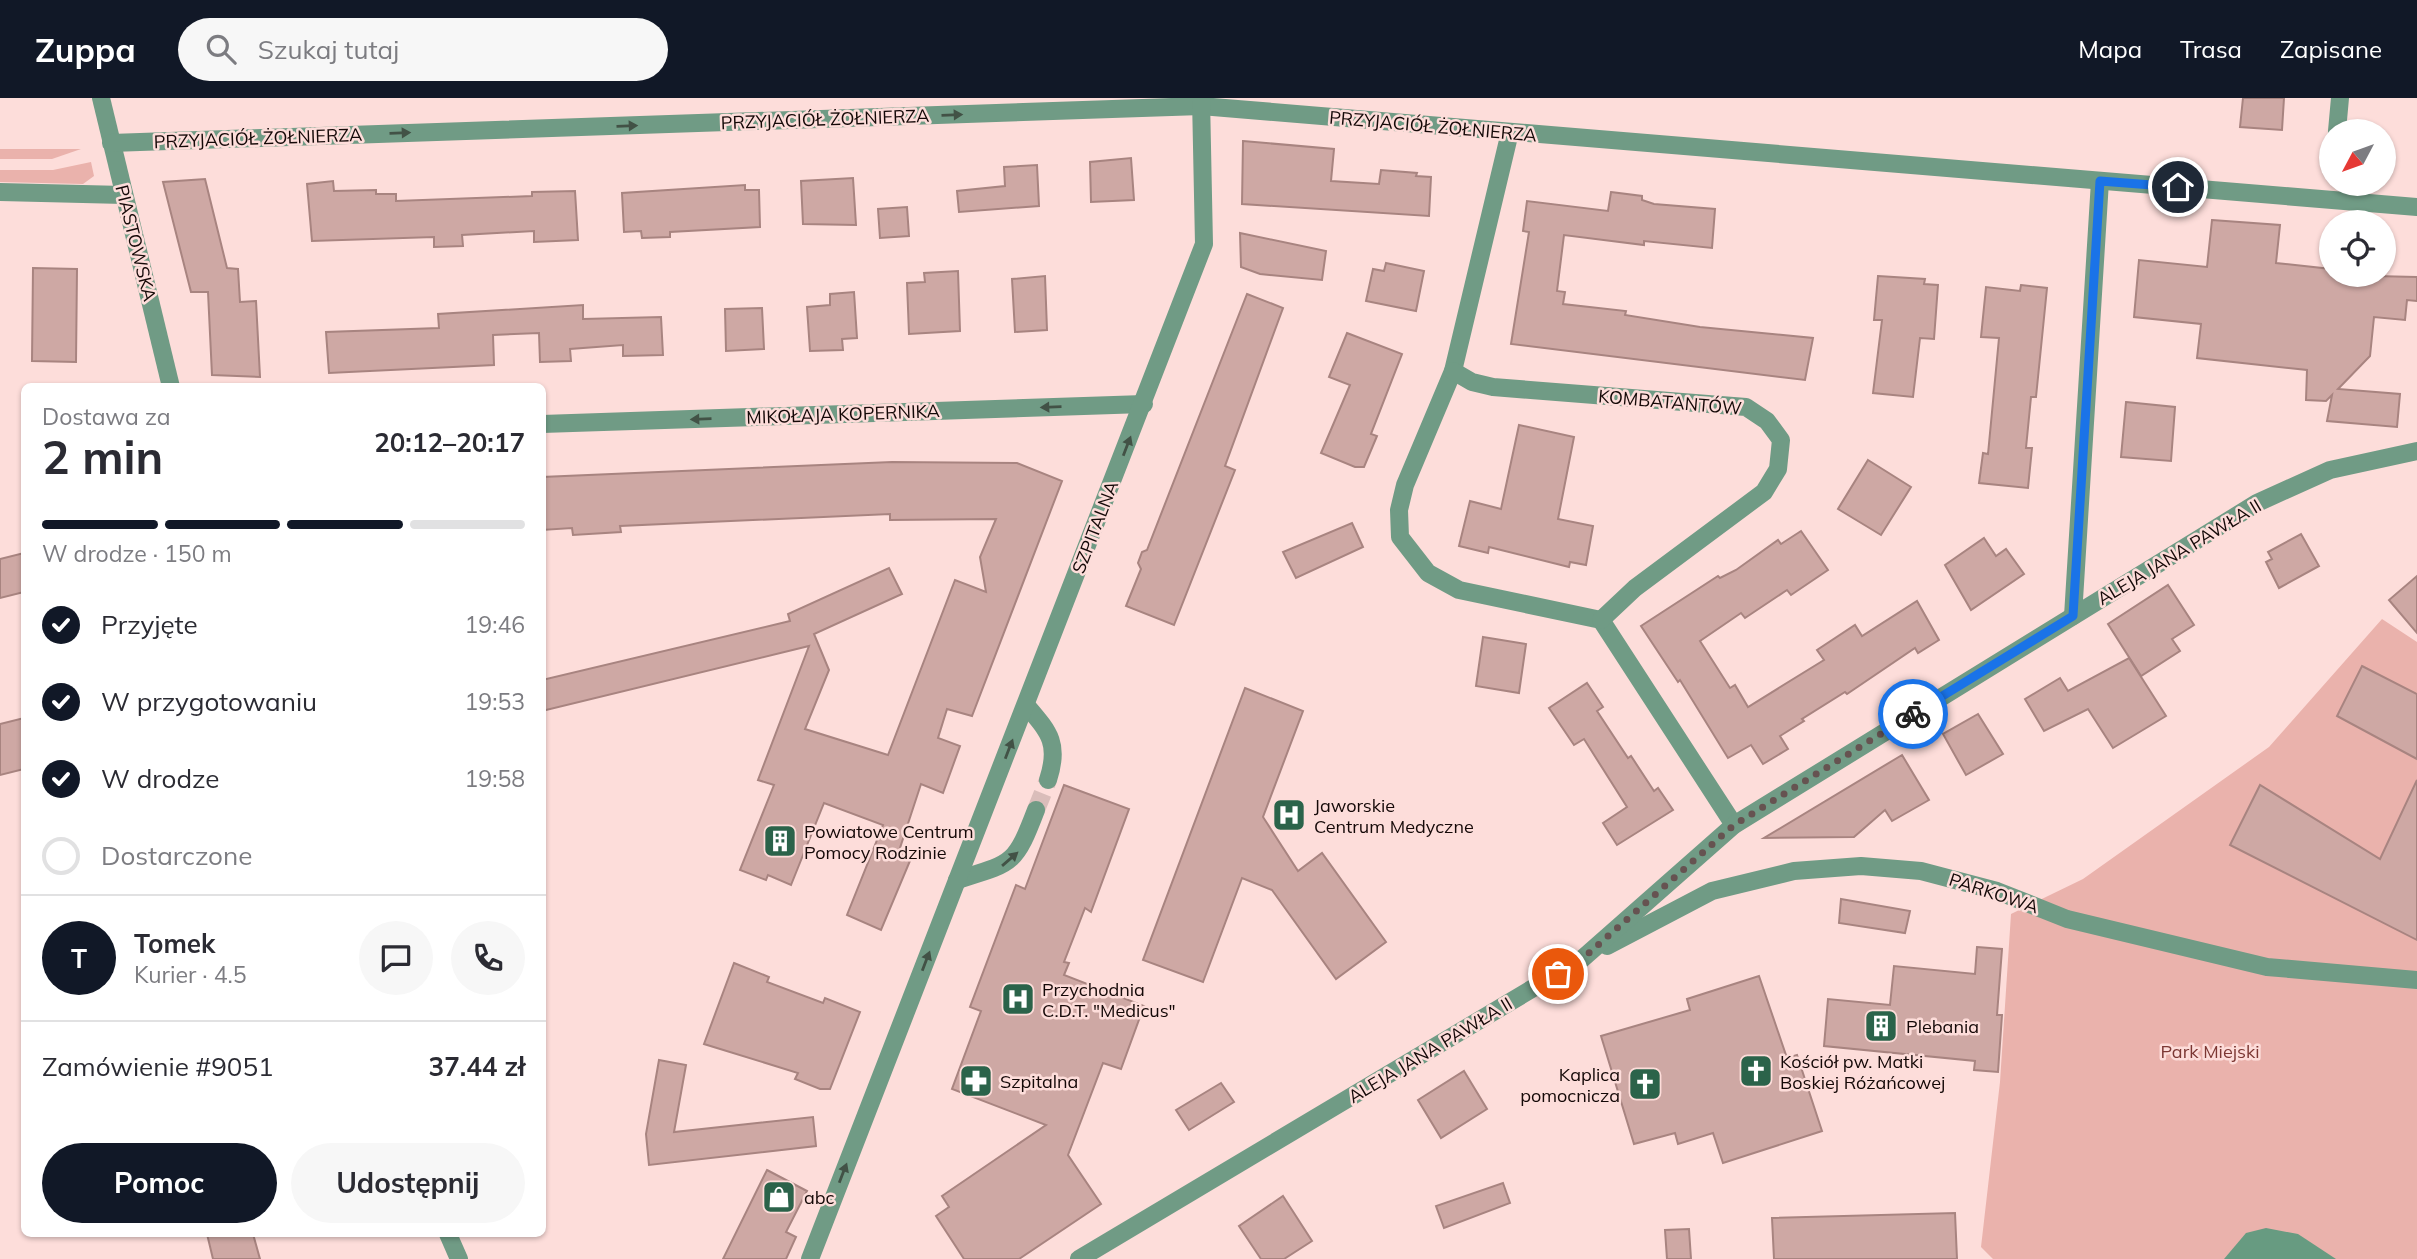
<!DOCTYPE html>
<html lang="pl">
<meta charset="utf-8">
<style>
:root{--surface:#fff;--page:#f7f7f7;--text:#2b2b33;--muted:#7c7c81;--line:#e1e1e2;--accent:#111827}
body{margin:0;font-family:Mulish,sans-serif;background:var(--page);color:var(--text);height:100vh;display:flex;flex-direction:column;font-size:26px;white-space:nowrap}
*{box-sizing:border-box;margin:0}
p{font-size:23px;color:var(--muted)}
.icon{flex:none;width:38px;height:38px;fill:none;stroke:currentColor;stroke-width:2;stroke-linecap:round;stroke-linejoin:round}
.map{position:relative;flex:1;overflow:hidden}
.panel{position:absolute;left:21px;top:285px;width:525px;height:854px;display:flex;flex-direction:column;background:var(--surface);border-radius:10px;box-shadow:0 2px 5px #0004}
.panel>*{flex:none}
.needle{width:46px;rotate:229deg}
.fabs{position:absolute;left:2319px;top:21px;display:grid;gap:14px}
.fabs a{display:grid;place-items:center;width:77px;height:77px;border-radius:50%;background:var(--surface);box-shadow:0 2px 5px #0004;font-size:35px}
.pin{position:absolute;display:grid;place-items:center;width:60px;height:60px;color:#fff;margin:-30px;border:4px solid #fff;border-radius:50%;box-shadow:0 2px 7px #0007}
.courier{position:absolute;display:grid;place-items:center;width:70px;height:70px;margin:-35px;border:5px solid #1a73e8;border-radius:50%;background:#fff;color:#222;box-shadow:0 2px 9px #0007}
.head em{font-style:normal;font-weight:700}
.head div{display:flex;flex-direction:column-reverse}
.head{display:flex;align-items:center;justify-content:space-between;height:119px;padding:0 21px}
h1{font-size:46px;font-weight:700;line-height:52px}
.bar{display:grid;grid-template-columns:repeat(4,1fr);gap:10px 7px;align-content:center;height:84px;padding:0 21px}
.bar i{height:9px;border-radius:5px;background:var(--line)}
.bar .current{background:var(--accent)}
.bar p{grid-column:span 4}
.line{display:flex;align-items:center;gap:18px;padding:0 21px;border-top:2px solid var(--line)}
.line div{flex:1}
.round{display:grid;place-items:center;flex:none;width:74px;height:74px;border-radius:37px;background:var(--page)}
ol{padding:0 21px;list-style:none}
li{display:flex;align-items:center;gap:21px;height:77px}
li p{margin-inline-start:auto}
li .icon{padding:7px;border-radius:50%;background:var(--accent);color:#fff;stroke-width:4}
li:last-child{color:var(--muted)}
li i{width:38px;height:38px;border:4px solid var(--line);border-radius:50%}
.action{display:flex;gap:14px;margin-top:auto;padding:14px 21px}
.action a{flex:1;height:80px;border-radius:42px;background:var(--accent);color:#fff;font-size:28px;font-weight:700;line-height:80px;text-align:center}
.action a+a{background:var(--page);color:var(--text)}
header{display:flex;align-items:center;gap:42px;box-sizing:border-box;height:98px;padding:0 35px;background:var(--accent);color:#fff}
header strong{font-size:33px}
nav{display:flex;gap:38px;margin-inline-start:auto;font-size:24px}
.search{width:490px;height:63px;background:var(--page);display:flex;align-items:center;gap:18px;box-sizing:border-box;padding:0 24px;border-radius:38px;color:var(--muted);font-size:26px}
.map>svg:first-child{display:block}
.green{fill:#eab2ac}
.water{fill:#679b81}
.building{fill:#cea8a4;stroke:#a88480;stroke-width:2}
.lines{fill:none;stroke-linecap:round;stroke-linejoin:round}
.minor-tunnel{stroke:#dabdba;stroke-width:18;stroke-dasharray:18 9;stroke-linecap:butt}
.minor{stroke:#709b85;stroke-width:18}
.oneway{fill:#425246}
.done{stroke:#665351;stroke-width:7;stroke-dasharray:0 12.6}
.route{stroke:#1a73e8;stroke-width:9}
.labels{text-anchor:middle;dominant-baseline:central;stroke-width:5;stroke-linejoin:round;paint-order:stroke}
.street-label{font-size:18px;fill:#140807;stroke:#fdddda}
.poi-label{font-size:18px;fill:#140807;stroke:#fdddda;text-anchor:start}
.park-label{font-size:18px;fill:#7c3733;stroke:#fdddda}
</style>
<header>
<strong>Zuppa</strong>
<div class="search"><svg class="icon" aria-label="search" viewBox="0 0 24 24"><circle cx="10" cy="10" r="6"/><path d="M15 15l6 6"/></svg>Szukaj tutaj</div>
<nav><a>Mapa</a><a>Trasa</a><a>Zapisane</a></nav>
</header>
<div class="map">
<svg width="2417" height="1161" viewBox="0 0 2417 1161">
<rect width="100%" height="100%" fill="#fdddda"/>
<g class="green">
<path d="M 0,51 L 81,51 L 52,61 L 0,61 Z"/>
<path d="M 91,64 L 94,78 L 83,86 L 0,84 L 0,72 L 53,72 Z"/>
<path d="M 2382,521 L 2417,544 L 2417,1161 L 1993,1161 L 1981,1149 L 2000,984 L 2011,816 L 2083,781 L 2269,649 Z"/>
</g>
<path class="water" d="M 2266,1130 L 2298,1136 L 2336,1161 L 2224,1161 L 2246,1135 Z"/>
<g class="building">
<path d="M 2243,0 L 2284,0 L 2282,32 L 2240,29 Z"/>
<path d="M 1243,43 L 1334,51 L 1331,83 L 1379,86 L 1381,72 L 1417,75 L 1416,78 L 1431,79 L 1429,118 L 1242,106 Z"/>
<path d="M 1131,60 L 1134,102 L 1091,104 L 1090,64 Z"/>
<path d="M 1037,67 L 1039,108 L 959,114 L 957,93 L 1005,88 L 1004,69 Z"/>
<path d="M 853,80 L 856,127 L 803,126 L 801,83 Z"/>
<path d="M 205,81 L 227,170 L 238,171 L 240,204 L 256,203 L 260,279 L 212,277 L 208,194 L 191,194 L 163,84 Z"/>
<path d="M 333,83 L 334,93 L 376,92 L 376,96 L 396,96 L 396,103 L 532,98 L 532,94 L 575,93 L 578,142 L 534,144 L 534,133 L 462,137 L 463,148 L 434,149 L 434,139 L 312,143 L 307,86 Z"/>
<path d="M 745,87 L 745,92 L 759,92 L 760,129 L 670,134 L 670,139 L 642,140 L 641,133 L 624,134 L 622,95 Z"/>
<path d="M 1611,94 L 1642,98 L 1642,102 L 1654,106 L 1715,111 L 1712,150 L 1644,143 L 1644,147 L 1564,137 L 1557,193 L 1565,194 L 1563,206 L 1626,213 L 1625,217 L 1700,229 L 1813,240 L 1805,282 L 1511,246 L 1529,134 L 1523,133 L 1527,103 L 1608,113 Z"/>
<path d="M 907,109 L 909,138 L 880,140 L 878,111 Z"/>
<path d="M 2212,122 L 2280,127 L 2276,165 L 2331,171 L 2331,177 L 2417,179 L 2417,203 L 2407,202 L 2405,222 L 2374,219 L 2370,258 L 2338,291 L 2400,296 L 2397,329 L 2327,323 L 2332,297 L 2326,303 L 2306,302 L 2307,272 L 2197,260 L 2201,226 L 2134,219 L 2139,162 L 2207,169 Z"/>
<path d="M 1240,135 L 1326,153 L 1322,182 L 1260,176 L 1241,169 Z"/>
<path d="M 1386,165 L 1424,173 L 1416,213 L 1366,203 L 1373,171 L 1384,173 Z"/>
<path d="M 33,170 L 77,171 L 76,264 L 32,263 Z"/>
<path d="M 958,173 L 960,233 L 909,236 L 907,185 L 925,184 L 924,175 Z"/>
<path d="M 1045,178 L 1047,232 L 1015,234 L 1012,181 Z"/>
<path d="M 1878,178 L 1925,181 L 1924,186 L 1938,187 L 1934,241 L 1920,240 L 1913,299 L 1873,295 L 1882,222 L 1874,222 Z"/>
<path d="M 2021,187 L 2047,190 L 2036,299 L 2031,299 L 2026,350 L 2032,350 L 2028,390 L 1979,385 L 1983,355 L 1988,356 L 1999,240 L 1981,239 L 1986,189 L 2020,193 Z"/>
<path d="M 854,194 L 857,240 L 842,241 L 843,252 L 810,253 L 807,209 L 830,207 L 830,196 Z"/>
<path d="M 1247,196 L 1283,210 L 1225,368 L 1235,372 L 1174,527 L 1126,508 L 1141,471 L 1138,465 L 1142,454 L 1147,452 Z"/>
<path d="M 583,207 L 583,221 L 661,219 L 663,257 L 623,258 L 623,247 L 570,251 L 571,263 L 540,264 L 539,235 L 493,237 L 494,267 L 329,275 L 326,234 L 439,230 L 438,216 Z"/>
<path d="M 762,210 L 764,251 L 726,253 L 725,211 Z"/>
<path d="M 1347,235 L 1402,256 L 1371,336 L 1377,338 L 1364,369 L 1355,369 L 1321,355 L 1350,287 L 1329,279 Z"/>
<path d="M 2126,304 L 2175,309 L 2171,363 L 2121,359 Z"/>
<path d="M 1519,327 L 1574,339 L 1558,421 L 1593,428 L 1586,467 L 1570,464 L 1569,469 L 1489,449 L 1488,455 L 1459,448 L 1470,403 L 1501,411 Z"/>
<path d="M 1868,362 L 1911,389 L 1881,437 L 1838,411 Z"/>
<path d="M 892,364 L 1017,365 L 1062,383 L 972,618 L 947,611 L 938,640 L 960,648 L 943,695 L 921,686 L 899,753 L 912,758 L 881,832 L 847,817 L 883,727 L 824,705 L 791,787 L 768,777 L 766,782 L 740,772 L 774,687 L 758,682 L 809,548 L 542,613 L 542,582 L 790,523 L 788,516 L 889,470 L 902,496 L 814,536 L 829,572 L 805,631 L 888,657 L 955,482 L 986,494 L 980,459 L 996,421 L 890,422 L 890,416 L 620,428 L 621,434 L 573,437 L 572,430 L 542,432 L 542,379 Z"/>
<path d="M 1352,425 L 1363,449 L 1296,480 L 1283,454 Z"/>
<path d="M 1801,433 L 1828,472 L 1791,497 L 1787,492 L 1745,520 L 1741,515 L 1700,543 L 1730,590 L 1735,587 L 1748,609 L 1824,562 L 1817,552 L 1855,527 L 1862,538 L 1917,503 L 1939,542 L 1918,555 L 1915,550 L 1847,596 L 1845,594 L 1802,621 L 1804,623 L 1780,638 L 1788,651 L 1763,666 L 1751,647 L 1728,660 L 1680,582 L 1678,584 L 1641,528 L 1718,478 L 1720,480 L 1736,472 L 1778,442 L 1781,446 Z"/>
<path d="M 2301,436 L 2319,468 L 2279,490 L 2266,464 L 2272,461 L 2268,454 Z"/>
<path d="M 1984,440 L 1996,458 L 2006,451 L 2024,476 L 1971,512 L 1945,467 Z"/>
<path d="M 24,455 L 24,494 L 0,500 L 0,461 Z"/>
<path d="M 2417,478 L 2417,535 L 2389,502 Z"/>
<path d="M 2168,487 L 2194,527 L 2172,541 L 2180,553 L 2141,578 L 2108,526 Z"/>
<path d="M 1483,539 L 1526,546 L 1519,595 L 1476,588 Z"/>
<path d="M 2129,560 L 2166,618 L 2113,650 L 2088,611 L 2044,633 L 2025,601 L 2060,580 L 2068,593 Z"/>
<path d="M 2362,568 L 2417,596 L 2417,661 L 2337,618 Z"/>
<path d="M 1587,585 L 1603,609 L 1597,613 L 1628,660 L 1631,658 L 1654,693 L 1658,690 L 1673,712 L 1617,747 L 1603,725 L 1627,709 L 1584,641 L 1574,647 L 1549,610 Z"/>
<path d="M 1245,590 L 1303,613 L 1263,719 L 1298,773 L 1322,755 L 1386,844 L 1336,881 L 1272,792 L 1242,780 L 1203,884 L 1143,862 Z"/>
<path d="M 1978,616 L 2003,656 L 1966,677 L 1943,636 Z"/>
<path d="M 24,620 L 24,671 L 0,677 L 0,626 Z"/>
<path d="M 1902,657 L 1929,702 L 1892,723 L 1885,712 L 1854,739 L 1764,740 Z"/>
<path d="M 2417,682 L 2417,842 L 2230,747 L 2260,687 L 2380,761 Z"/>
<path d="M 1064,687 L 1129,711 L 1091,814 L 1085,810 L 1064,864 L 1069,865 L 1064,877 L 1144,908 L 1121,971 L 1103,965 L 1068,1057 L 1101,1106 L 1019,1161 L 964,1161 L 936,1118 L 949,1109 L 942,1098 L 1046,1027 L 952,991 L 981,913 L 970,909 L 1016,787 L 1025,791 Z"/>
<path d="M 1841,801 L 1910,813 L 1905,835 L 1839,825 Z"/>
<path d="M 1977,849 L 2002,851 L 1997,917 L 2002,917 L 1998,974 L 1974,972 L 1975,963 L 1824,948 L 1828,901 L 1890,907 L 1894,868 L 1975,876 Z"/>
<path d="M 734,865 L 769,879 L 767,884 L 823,905 L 825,900 L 860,914 L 830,991 L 820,991 L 795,981 L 798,975 L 704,946 Z"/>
<path d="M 1759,878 L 1787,960 L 1797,957 L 1822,1033 L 1723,1065 L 1713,1035 L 1678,1046 L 1675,1035 L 1634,1046 L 1601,938 L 1690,912 L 1687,901 Z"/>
<path d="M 659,962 L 686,967 L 674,1034 L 813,1019 L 816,1048 L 649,1067 L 646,1036 Z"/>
<path d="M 1464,973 L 1487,1011 L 1441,1040 L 1418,1002 Z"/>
<path d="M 1221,985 L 1234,1004 L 1189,1032 L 1176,1012 Z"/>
<path d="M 767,1072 L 807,1093 L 786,1134 L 796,1139 L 786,1161 L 723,1161 Z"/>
<path d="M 1503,1085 L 1510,1105 L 1444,1130 L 1436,1108 Z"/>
<path d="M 1283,1098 L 1312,1143 L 1284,1161 L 1261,1161 L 1239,1128 Z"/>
<path d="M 1955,1115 L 1957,1161 L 1774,1161 L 1772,1120 Z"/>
<path d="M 1689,1131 L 1691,1161 L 1667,1161 L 1665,1132 Z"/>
<path d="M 207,1136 L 253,1136 L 260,1161 L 213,1161 Z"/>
</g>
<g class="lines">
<path class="minor-tunnel" d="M 1036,712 L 1048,682"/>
<g class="minor">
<path d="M 101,0 L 171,289"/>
<path d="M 2337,33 L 2340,0"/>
<path d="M 1510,34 L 1453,273 L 1405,387 L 1399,412 L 1400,439 L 1428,475 L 1459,492 L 1601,522 L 1734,727"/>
<path d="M 111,45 L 1201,8 L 2417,109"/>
<path d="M 0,94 L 124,97"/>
<path d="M 1453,273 L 1472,284 L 1493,289 L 1746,309 L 1767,323 L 1781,342 L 1778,371 L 1764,394 L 1635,490 L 1601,522"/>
<path d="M 542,326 L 1144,306"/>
<path d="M 2073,518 L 2100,83"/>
<path d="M 1026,607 C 1049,634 1060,645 1048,682"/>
<path d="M 957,782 C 1013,765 1015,767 1036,712"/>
<path d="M 1607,848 L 1712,793 L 1794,773 L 1861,768 L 1921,773 L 1997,793 L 2067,821 L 2267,869 L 2417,882"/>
<path d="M 448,1136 L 459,1161"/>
<path d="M 810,1161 L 1204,146 L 1201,0"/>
<path d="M 1079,1161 L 1582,861 L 1734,727 L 2257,405 L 2330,372 L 2417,353"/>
</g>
</g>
<defs><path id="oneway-solid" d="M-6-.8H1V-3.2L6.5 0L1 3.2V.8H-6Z" transform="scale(1.75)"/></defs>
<g class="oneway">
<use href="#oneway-solid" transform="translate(952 17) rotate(-2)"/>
<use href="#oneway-solid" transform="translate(627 28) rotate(-2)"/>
<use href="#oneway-solid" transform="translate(400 35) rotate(-2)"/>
<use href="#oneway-solid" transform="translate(1051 309) rotate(178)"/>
<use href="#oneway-solid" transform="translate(701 321) rotate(178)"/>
<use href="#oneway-solid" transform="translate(1127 348) rotate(-69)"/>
<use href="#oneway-solid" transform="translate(1009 651) rotate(-69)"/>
<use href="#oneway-solid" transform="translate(1010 761) rotate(-41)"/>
<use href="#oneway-solid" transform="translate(926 863) rotate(-69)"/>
<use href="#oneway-solid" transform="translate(843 1075) rotate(-69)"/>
</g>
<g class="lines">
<path class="done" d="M 1558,876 L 1582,861 L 1734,727 L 1913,616"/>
<path class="route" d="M 1913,616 L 2073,518 L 2100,83 L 2178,89"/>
</g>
<defs>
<symbol id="hospital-square" viewBox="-11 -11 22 22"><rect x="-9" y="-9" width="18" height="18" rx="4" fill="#2b634a" stroke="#fdddda"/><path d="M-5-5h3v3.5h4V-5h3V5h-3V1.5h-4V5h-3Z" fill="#fff"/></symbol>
<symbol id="building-square" viewBox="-11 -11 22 22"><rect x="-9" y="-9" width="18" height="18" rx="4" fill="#2b634a" stroke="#fdddda"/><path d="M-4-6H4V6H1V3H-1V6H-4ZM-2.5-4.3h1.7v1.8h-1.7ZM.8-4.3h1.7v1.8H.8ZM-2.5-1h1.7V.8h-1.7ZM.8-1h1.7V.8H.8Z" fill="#fff"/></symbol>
<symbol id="church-square" viewBox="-11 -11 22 22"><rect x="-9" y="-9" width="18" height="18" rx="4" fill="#2b634a" stroke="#fdddda"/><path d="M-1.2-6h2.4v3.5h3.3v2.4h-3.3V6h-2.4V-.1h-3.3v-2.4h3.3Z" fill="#fff"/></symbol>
<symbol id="pharmacy-square" viewBox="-11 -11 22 22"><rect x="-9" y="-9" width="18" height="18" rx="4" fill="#2b634a" stroke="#fdddda"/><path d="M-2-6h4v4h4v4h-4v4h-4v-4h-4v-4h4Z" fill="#fff"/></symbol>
<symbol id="shop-square" viewBox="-11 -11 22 22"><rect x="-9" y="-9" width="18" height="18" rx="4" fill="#2b634a" stroke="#fdddda"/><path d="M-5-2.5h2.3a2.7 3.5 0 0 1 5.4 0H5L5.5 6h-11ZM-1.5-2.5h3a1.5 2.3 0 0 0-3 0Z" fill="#fff"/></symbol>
</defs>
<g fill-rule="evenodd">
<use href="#hospital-square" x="1270" y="698" width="38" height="38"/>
<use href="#building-square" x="761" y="724" width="38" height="38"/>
<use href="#hospital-square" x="999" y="882" width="38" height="38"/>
<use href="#building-square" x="1862" y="909" width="38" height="38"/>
<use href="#church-square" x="1737" y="954" width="38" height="38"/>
<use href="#pharmacy-square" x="957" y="964" width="38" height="38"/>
<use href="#church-square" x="1626" y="967" width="38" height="38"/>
<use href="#shop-square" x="760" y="1080" width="38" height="38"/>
</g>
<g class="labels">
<g class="street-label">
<text transform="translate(825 21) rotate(-2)">PRZYJACIÓŁ ŻOŁNIERZA</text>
<text transform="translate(1433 28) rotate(5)">PRZYJACIÓŁ ŻOŁNIERZA</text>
<text transform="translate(258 40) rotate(-2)">PRZYJACIÓŁ ŻOŁNIERZA</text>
<text transform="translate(136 145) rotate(76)">PIASTOWSKA</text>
<text transform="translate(1670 304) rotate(5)">KOMBATANTÓW</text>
<text transform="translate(843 316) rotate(-2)">MIKOŁAJA KOPERNIKA</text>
<text transform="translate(1095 429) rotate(-69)">SZPITALNA</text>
<text transform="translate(2179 454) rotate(-31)">ALEJA JANA PAWŁA II</text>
<text transform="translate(1994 795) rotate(18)">PARKOWA</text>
<text transform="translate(1430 952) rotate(-31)">ALEJA JANA PAWŁA II</text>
</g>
<g class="poi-label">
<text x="1314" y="707">Jaworskie<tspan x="1314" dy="21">Centrum Medyczne</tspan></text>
<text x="804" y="733">Powiatowe Centrum<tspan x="804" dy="21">Pomocy Rodzinie</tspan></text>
<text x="1042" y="891">Przychodnia<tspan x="1042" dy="21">C.D.T. "Medicus"</tspan></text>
<text x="1906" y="928">Plebania</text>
<text x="1780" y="963">Kościół pw. Matki<tspan x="1780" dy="21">Boskiej Różańcowej</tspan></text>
<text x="1620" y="976" text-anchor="end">Kaplica<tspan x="1620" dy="21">pomocnicza</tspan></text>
<text x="1000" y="983">Szpitalna</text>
<text x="804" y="1099">abc</text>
</g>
<g class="park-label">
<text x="2210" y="953">Park Miejski</text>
</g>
</g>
</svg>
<div class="fabs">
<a><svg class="needle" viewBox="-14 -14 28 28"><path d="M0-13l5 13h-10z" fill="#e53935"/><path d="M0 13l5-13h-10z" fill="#7c7c81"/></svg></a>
<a><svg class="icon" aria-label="locate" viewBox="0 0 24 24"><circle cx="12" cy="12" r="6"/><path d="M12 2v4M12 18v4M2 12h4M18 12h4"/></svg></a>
</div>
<div class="pin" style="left:1558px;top:876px;background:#ea580c"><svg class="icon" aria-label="bag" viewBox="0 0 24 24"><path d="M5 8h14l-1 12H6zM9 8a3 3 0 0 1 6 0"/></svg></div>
<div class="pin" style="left:2178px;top:89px;background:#1f2937"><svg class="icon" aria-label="home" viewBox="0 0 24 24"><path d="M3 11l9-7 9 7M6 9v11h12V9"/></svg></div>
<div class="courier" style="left:1913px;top:616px"><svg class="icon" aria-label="bike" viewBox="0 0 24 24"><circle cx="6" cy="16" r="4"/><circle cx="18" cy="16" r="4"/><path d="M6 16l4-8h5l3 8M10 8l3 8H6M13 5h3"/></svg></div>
<section class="panel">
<div class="head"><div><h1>2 min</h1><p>Dostawa za</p></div><em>20:12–20:17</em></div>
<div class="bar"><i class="current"></i><i class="current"></i><i class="current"></i><i></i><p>W drodze · 150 m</p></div>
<ol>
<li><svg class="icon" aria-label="check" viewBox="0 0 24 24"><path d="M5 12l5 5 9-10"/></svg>Przyjęte<p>19:46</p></li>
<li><svg class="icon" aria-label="check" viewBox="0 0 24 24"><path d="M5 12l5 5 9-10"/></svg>W przygotowaniu<p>19:53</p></li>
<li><svg class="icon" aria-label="check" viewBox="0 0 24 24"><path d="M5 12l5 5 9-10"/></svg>W drodze<p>19:58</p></li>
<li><i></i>Dostarczone</li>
</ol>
<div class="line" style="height:126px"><b class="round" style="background:var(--accent);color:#fff">T</b><div><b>Tomek</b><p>Kurier · 4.5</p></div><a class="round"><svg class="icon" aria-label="chat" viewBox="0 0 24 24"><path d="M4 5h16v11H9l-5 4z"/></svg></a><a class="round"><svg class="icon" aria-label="phone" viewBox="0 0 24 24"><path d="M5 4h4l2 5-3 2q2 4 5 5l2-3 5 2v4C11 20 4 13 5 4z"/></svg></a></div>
<div class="line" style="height:91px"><div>Zamówienie #9051</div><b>37.44 zł</b></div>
<div class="action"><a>Pomoc</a><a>Udostępnij</a></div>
</section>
</div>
